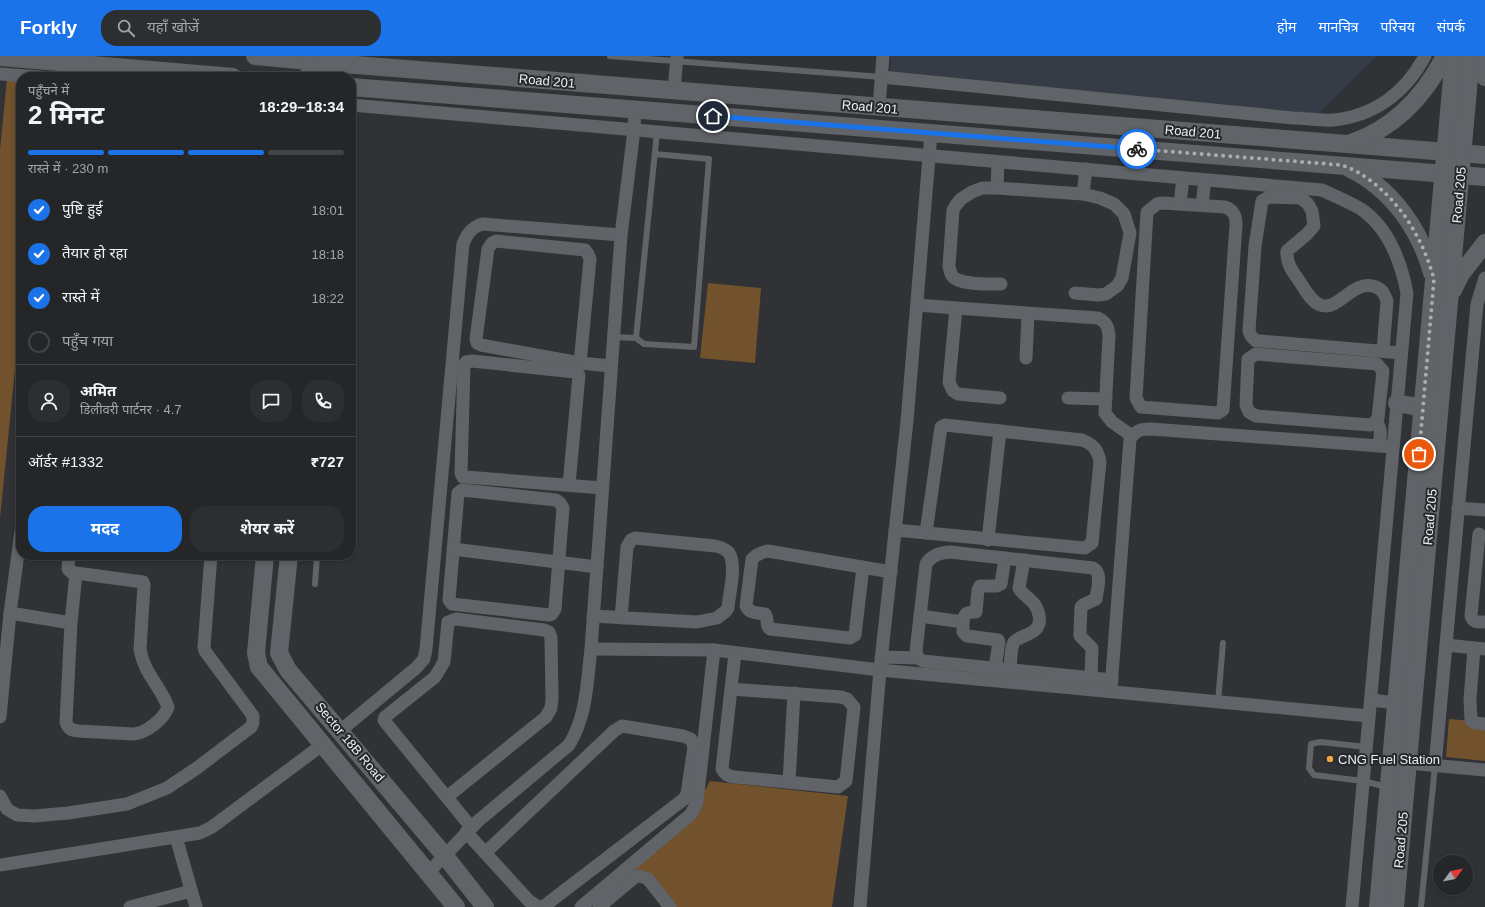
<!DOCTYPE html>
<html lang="hi">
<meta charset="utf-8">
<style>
:root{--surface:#242628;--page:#2c2e30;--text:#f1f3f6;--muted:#a3a5a8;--line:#414345;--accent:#1a73e8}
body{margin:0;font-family:Helvetica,"Noto Sans Devanagari",sans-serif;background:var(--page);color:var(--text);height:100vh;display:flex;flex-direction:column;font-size:15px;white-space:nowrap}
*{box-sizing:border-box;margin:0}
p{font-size:13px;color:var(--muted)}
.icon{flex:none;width:22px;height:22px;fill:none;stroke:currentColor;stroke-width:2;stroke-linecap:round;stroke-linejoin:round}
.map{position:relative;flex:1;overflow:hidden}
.sheet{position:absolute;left:16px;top:16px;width:340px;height:488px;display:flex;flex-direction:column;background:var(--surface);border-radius:16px;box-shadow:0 2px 6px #0003,0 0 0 1px var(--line)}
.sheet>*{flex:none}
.needle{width:26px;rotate:58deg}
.tools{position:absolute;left:1433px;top:799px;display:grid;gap:8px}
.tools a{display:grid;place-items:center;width:40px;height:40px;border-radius:50%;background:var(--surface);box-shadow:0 2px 6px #0003,0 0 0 1px var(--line);font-size:20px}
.pin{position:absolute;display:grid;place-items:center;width:34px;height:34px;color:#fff;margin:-17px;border:2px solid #fff;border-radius:50%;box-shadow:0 1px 4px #0007}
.courier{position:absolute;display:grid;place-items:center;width:40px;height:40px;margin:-20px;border:3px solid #1a73e8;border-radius:50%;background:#fff;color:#222;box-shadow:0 1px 5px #0007}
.headline em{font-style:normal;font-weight:700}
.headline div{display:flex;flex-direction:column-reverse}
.headline{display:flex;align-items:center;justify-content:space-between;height:68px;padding:0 12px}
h1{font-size:26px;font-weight:700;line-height:30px}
.bar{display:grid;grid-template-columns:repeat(4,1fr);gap:6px 4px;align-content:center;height:48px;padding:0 12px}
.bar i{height:5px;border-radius:3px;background:var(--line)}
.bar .active{background:var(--accent)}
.bar p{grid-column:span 4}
.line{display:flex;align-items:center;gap:10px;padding:0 12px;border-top:1px solid var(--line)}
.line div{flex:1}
.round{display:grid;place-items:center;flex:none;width:42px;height:42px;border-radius:16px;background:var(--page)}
ol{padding:0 12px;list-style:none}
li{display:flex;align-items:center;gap:12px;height:44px}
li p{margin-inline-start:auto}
li .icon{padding:4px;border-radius:50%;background:var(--accent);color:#fff;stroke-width:4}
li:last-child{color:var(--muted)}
li i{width:22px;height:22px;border:2px solid var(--line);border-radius:50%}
.cta{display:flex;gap:8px;margin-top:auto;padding:8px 12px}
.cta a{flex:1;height:46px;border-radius:16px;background:var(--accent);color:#fff;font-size:16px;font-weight:700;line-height:46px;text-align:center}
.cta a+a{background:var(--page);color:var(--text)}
header{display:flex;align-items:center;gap:24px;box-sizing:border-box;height:56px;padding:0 20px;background:var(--accent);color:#fff}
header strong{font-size:19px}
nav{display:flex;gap:22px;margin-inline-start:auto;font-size:14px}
.search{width:280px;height:36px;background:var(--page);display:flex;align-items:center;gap:10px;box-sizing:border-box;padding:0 14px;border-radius:16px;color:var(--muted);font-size:15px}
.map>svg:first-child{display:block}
.built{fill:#363c45}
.green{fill:#71522c}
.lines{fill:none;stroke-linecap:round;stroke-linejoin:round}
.lane{stroke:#606367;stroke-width:6}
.street{stroke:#606367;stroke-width:13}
.secondary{stroke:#606367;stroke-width:18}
.done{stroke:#aaacaf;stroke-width:4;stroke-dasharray:0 7.2}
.route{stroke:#1a73e8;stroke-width:5}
.poi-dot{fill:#f1a540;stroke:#26282c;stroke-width:1.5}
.labels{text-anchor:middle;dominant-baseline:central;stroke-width:4;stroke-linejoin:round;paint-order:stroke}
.street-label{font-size:13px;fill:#ebedf0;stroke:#26282c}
.poi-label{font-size:13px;fill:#ebedf0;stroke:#26282c;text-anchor:start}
</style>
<header>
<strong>Forkly</strong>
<div class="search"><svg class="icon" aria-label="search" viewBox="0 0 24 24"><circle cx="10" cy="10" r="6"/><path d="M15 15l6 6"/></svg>यहाँ खोजें</div>
<nav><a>होम</a><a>मानचित्र</a><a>परिचय</a><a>संपर्क</a></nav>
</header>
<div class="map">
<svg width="1485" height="851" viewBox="0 0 1485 851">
<rect width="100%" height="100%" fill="#303236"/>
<path class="built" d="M 891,0 L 1377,0 L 1318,58 L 890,15 Z"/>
<g class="green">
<path d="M 7,22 L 21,25 L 21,254 L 0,462 L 0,94 Z"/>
<path d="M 708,227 L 761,232 L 755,307 L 700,302 Z"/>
<path d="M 1449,663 L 1485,666 L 1485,705 L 1446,701 Z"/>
<path d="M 710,725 L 848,740 L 832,851 L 665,851 L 631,811 L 692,759 Z"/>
</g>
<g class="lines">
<g class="lane">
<path d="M 610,0 L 882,21"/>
<path d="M 655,98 L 709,103 L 694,291 L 644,288 L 636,282 L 657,76"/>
<path d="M 613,281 L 636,282"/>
<path d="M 315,528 L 317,499"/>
<path d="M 1218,646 L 1223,587"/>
<path d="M 1367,691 L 1320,686 L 1311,688 L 1309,712 L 1314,719 L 1363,725 L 1387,731"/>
<path d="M 1421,851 L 1435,710"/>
</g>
<g class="street">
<path d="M 0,18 L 40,21"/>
<path d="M 882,21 L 1293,62 C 1306,62 1320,65 1333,64 C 1375,60 1406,36 1425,0"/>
<path d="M 674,35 L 677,0"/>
<path d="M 351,49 L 1322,134 C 1335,140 1349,146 1361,153 C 1389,172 1401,206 1407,237 L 1352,851"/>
<path d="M 879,51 L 883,0"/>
<path d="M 998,106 L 997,132 L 982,132 L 972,136 L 961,143 L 956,149 L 953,154 L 949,210 C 950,215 951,221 956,223 C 967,229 989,228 1001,228"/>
<path d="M 997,132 L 1083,138"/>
<path d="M 1163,147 L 1225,151 C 1234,154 1236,160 1236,169 L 1223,354 L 1218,357 L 1141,351 L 1136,342 L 1147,156 L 1157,148 Z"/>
<path d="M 1180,148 L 1183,122"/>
<path d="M 1202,149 L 1205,124"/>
<path d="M 1075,237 L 1098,239 L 1106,238 L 1117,230 L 1122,222 L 1130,177 L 1124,158 L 1114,148 L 1100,142 L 1083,138 L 1086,113"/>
<path d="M 917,249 L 956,252 L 949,326 L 953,335 L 958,338 L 1000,342"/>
<path d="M 956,252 L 1098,262 C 1106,266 1108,270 1109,279 L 1105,357 L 1112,366 L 1132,380"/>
<path d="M 1383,295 L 1387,245 C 1385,239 1383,234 1376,231 C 1353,222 1339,256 1320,249 C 1311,245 1305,234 1300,226 C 1293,216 1286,208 1287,195 L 1307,178 L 1314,170 L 1312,155 L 1308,148 L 1301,142 L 1269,141 L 1262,145 L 1255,190 L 1249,275 L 1251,280 L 1256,285 L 1260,285 L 1401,297"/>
<path d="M 1256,298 L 1377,308 L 1383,315 L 1378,362 L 1375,366 L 1370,369 L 1256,360 L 1249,356 L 1246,349 L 1248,303 Z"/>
<path d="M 1026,302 L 1028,258"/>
<path d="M 580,307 L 590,203 L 588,198 L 585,194 L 496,185 L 492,187 L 488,193 L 476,283 L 477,287 L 481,289 L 580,307 L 611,310"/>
<path d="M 1068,342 L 1106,343"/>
<path d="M 1375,366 C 1383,372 1380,381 1379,390"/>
<path d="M 569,429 L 579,319 L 575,316 L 472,305 L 466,306 L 464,309 L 461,417 L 463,421 L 466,421 L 602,432"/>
<path d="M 462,434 L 556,444 L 560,447 L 563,452 L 555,553 L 552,558 L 549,559 L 452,548 L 449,544 L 458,437 Z"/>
<path d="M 1458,452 L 1485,454"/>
<path d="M 895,474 L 1085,492 L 1092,487 L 1100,406 C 1098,394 1093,388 1082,384 L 1000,375 L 988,484"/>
<path d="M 926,477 L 941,371 L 945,369 L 1000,375"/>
<path d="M 1479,478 L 1471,560 C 1473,567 1478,566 1485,566"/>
<path d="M 453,493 L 597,511"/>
<path d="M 69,499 L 68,513 L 71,516 L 76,517"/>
<path d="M 863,511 L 855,579 L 850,582 L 770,573 C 765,569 769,563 765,558 C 758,557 750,558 746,550 L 752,503 C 757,498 761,496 768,495 L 891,516"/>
<path d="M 10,557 L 71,567 L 76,517 L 143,526 L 144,529 L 140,593 C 144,618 160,629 168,651 C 164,663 146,677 134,678 L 78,675 C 71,674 68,673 66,666 L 71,567"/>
<path d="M 593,560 L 697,566 L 717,562 L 726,555 L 728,552 C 729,538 737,509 729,497 C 726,493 720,491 715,490 L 635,482 L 631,484 L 627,491 L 621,562"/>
<path d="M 920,560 L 963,566 L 963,576 L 967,580 L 998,584 L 999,586 L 995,612"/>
<path d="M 963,566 C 964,557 967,556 976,556 L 978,534 L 980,530 L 997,530 L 1001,528 L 1005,502"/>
<path d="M 1446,589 L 1485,593"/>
<path d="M 1474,592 L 1470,643 L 1471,664 L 1475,667 L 1485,668"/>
<path d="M 591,593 L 714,594 L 880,614 L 1369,660"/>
<path d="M 881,601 L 918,602"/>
<path d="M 1010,614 C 1011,606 1010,593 1014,586 C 1020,578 1043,580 1039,559 C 1036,543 1023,541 1019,532 L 1024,504"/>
<path d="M 1091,622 L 1092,592 L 1080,580 L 1080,576 L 1081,551 L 1083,549 L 1096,543 C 1097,534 1103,517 1093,512 L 950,496 C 939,497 932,499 926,508 L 916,595 L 918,602 L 923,605 L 1112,624"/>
<path d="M 1111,632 L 1130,383 C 1136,374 1141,373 1151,373 L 1393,391"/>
<path d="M 731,633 L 841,641 L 847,643 L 854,651 L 846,725 L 838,731 L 735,721 C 729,720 726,720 722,713 L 735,597"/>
<path d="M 1371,644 L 1397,647"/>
<path d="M 0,661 L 10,557 L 21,475"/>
<path d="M 340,675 L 416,612 L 424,603 L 426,593 L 463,188 C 467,178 471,172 482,168 L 621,179"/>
<path d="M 1408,707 L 1485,714"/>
<path d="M 1435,710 L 1477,248 L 1485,222"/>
<path d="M 789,726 L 794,637"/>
<path d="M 0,740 L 7,753 L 17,759 L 34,760 L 68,757 L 127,748 L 167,732 L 197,712 L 251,671 L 253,667 L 253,660 L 205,595 L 204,591 L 211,499"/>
<path d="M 447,741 L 546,661 L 551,652 L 552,643 L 551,582 L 549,576 L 544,574 L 456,563 L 448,566 L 444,606 L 435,621 L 385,661 L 384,664 L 386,667 L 471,771"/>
<path d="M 466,776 L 529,845 L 539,851"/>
<path d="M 176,781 L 196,851"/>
<path d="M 485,797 L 614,675 L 622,670 L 683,680 L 691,683 L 694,691 L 687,738 L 684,743 L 543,851"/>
<path d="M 0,809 L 200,777 L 212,771 L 322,689"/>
<path d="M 428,817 L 478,765 L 569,689 C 587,659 587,626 591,593 L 621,179 L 634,74 L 635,53"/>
<path d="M 130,851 L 191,835"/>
<path d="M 581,851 L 691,758 L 697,746 L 714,594"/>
<path d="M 599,851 L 635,821 L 640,820 L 648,823 L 670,851"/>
<path d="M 860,851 L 880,614 L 907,365 L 931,77"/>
</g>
<g class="secondary">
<path d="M 255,0 L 331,7 L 1485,99"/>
<path d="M 1477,0 L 1479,12 L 1485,21"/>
<path d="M 0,1 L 233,21"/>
<path d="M 309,21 L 311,0"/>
<path d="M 351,31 L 1485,121"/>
<path d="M 1351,87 C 1395,72 1424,41 1445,0"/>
<path d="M 1349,112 C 1391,132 1420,173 1432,217"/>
<path d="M 1453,234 L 1461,218 L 1485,187"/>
<path d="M 1397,347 L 1423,352"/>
<path d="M 265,499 L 256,597 L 259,611 L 456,851"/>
<path d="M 289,499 L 279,597 L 288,614 L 445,800 L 485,851"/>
<path d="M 1378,851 L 1454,0"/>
<path d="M 1395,851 L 1471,0"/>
</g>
</g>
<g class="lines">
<path class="done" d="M 1137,93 L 1342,109 C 1349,112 1357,115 1364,120 C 1400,144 1423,183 1434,223 L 1419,398"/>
<path class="route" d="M 713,60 L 1137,93"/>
</g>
<circle class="poi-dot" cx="1330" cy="703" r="4"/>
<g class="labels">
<g class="street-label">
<text transform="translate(547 25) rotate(5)">Road 201</text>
<text transform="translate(870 51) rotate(5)">Road 201</text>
<text transform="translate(1193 76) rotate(5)">Road 201</text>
<text transform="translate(1459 139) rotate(-85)">Road 205</text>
<text transform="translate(1430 461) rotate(-85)">Road 205</text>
<text transform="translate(350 686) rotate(50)">Sector 18B Road</text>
<text transform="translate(1401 784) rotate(-85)">Road 205</text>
</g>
<g class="poi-label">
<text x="1338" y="703">CNG Fuel Station</text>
</g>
</g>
</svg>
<div class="tools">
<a><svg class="needle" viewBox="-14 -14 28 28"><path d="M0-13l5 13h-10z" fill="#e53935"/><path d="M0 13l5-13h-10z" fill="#a3a5a8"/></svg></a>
</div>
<div class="pin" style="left:1419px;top:398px;background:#ea580c"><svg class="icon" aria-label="bag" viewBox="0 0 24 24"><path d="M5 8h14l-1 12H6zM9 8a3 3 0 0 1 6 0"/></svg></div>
<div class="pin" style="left:713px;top:60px;background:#1f2937"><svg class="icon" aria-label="home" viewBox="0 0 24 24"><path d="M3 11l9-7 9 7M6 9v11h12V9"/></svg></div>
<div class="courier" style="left:1137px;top:93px"><svg class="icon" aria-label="bike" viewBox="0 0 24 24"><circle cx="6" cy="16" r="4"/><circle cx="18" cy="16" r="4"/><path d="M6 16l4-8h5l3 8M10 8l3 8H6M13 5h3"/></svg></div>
<section class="sheet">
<div class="headline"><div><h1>2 मिनट</h1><p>पहुँचने में</p></div><em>18:29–18:34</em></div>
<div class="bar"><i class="active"></i><i class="active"></i><i class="active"></i><i></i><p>रास्ते में · 230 m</p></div>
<ol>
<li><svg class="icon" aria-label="check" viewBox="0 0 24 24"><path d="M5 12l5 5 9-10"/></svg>पुष्टि हुई<p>18:01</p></li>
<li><svg class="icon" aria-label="check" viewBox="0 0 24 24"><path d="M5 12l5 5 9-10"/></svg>तैयार हो रहा<p>18:18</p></li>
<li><svg class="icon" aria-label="check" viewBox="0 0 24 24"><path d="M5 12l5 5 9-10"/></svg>रास्ते में<p>18:22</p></li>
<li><i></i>पहुँच गया</li>
</ol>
<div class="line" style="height:72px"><a class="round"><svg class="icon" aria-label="person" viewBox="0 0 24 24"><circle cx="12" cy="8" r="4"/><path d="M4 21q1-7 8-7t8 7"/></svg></a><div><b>अमित</b><p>डिलीवरी पार्टनर · 4.7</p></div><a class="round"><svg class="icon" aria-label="chat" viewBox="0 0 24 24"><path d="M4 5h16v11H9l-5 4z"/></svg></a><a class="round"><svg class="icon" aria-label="phone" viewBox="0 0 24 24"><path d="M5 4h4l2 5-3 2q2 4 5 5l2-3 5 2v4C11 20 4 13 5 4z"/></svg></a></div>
<div class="line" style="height:52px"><div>ऑर्डर #1332</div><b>₹727</b></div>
<div class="cta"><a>मदद</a><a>शेयर करें</a></div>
</section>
</div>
